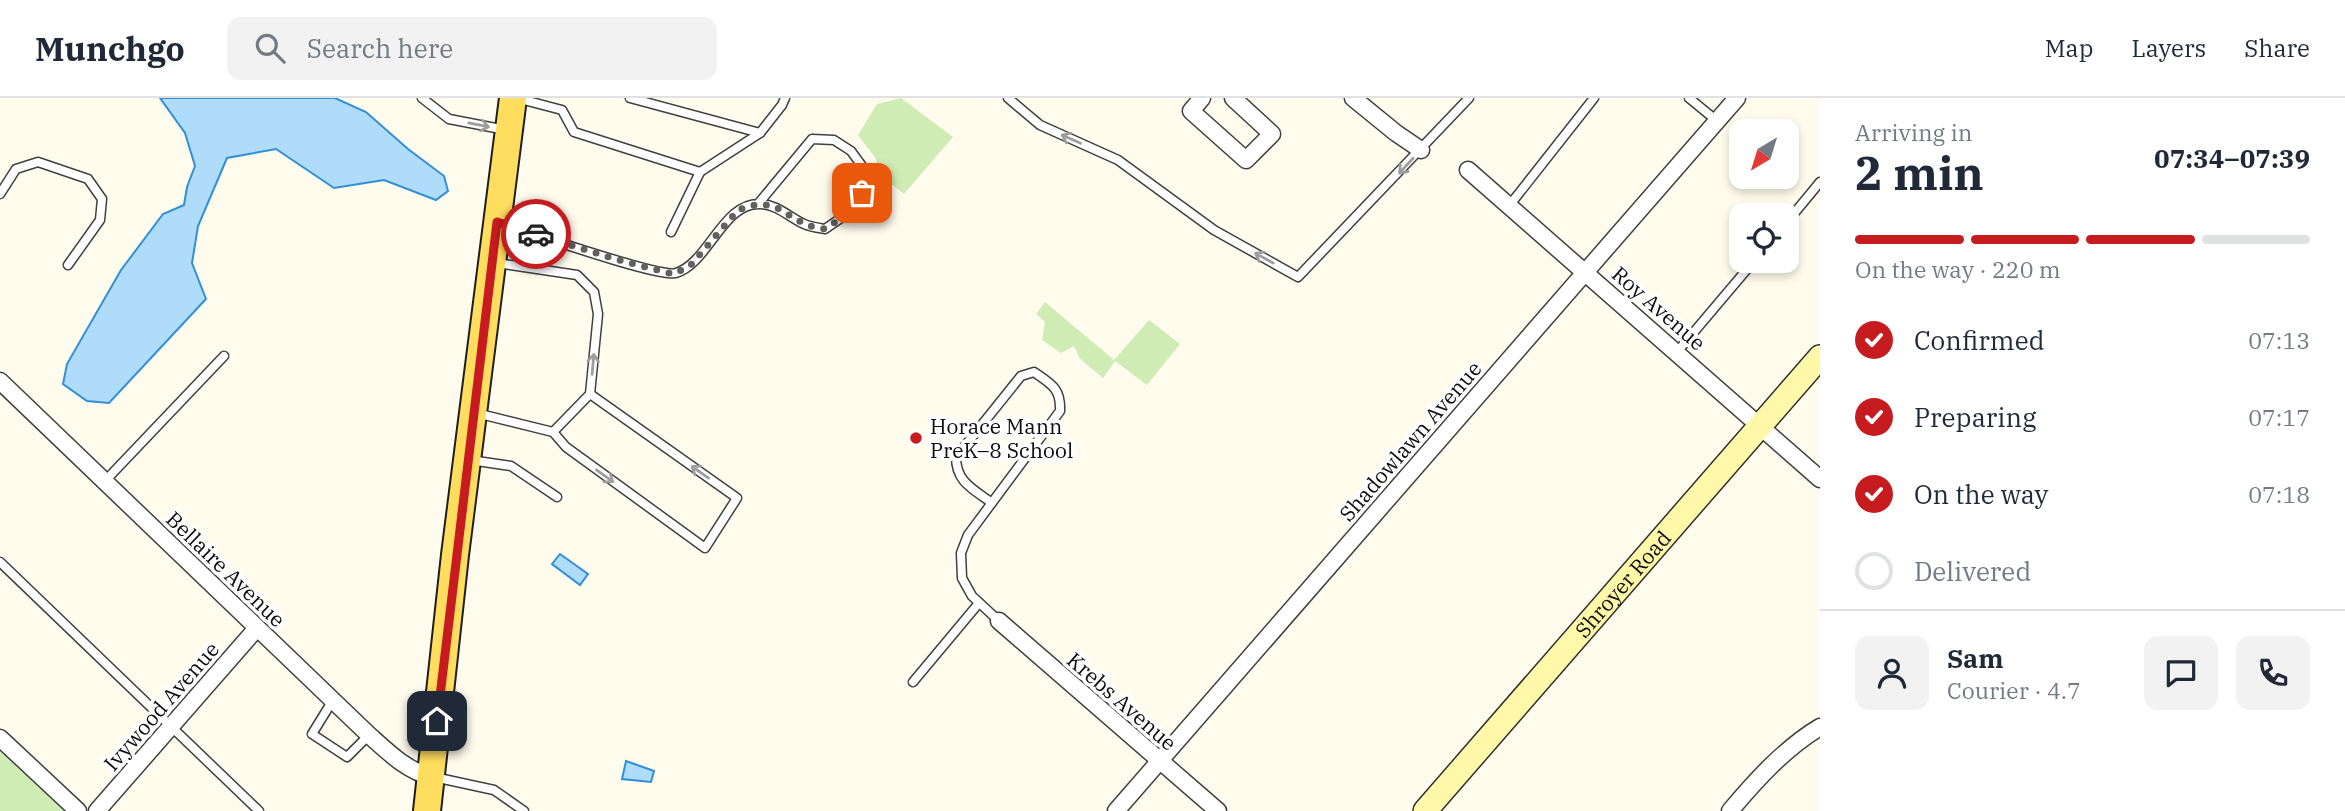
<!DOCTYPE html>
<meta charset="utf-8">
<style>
:root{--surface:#fff;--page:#f2f2f3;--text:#1f2937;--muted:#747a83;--line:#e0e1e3;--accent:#c71c1f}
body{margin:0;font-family:"IBM Plex Serif",serif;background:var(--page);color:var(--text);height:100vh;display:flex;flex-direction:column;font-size:26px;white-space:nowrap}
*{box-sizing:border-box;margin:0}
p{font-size:23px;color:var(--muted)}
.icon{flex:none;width:38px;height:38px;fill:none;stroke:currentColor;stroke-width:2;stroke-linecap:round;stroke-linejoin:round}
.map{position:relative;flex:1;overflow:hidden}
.details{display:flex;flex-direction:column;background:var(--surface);width:525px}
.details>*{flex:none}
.needle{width:46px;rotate:218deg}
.fabs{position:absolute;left:1729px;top:21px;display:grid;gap:14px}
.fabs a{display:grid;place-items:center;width:70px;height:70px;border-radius:14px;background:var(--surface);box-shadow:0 4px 10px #0003;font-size:35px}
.pin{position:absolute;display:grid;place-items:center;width:60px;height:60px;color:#fff;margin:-30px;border-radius:14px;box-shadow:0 4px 10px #0006}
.courier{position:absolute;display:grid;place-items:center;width:70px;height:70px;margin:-35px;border:5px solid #c71c1f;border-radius:50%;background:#fff;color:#222;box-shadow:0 2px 9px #0007}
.summary em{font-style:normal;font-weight:700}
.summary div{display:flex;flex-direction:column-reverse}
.summary{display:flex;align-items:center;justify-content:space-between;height:119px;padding:0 35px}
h1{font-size:46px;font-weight:700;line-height:52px}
.bar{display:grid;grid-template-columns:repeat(4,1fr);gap:10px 7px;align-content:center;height:84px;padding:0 35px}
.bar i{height:9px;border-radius:5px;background:var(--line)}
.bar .on{background:var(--accent)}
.bar p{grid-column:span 4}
.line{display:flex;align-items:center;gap:18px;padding:0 35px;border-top:2px solid var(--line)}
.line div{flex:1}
.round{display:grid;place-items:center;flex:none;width:74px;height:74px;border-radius:14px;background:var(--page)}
ol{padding:0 35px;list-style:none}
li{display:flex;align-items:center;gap:21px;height:77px}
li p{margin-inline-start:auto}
li .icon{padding:7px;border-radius:50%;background:var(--accent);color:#fff;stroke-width:4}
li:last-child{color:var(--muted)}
li i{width:38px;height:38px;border:4px solid var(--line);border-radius:50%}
header{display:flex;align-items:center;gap:42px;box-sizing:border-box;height:98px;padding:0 35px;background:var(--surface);border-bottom:2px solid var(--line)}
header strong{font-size:33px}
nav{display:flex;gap:38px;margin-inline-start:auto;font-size:24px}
.search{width:490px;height:63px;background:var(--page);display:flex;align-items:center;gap:18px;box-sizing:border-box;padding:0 24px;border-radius:14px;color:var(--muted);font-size:26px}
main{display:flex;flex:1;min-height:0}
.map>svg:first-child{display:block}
.green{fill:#d0ecb5}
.water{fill:#afdcfa;stroke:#318fd6;stroke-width:2}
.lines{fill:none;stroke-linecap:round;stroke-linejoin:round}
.service-casing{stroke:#404040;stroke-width:11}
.minor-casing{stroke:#404040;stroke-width:19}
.secondary-casing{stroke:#2f2f2f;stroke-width:26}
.primary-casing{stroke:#1e1e1e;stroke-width:30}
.service{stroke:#fff;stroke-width:8}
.minor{stroke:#fff;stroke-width:16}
.secondary{stroke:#fff8a9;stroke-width:23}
.primary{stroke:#ffdd5e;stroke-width:26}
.oneway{stroke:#9e9e9e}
.done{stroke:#62615c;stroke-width:7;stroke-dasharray:0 12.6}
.route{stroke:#c71c1f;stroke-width:9}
.poi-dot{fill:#c71c1f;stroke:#fff;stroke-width:2.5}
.labels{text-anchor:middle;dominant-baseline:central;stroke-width:7;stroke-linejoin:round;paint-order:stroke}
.street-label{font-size:21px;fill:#0d0d0d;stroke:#fff}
.poi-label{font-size:21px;fill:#0d0d0d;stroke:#fff;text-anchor:start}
</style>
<header>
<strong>Munchgo</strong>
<div class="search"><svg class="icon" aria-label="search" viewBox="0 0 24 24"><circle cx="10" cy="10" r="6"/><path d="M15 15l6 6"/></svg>Search here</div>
<nav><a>Map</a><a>Layers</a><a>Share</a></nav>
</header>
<main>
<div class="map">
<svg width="1820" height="713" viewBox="0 0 1820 713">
<rect width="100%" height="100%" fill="#fffcee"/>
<g class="green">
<path d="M 901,0 L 953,39 L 904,96 L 879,76 L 876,61 L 858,37 L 877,6 Z"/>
<path d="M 1045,204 L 1114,262 L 1149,222 L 1180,246 L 1147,287 L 1115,263 L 1103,280 L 1080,261 L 1074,248 L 1061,255 L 1042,242 L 1045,224 L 1036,216 Z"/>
<path d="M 0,640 L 78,713 L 0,713 Z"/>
</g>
<g class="water">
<path d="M 160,0 L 335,0 L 366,14 L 408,51 L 444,78 L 448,93 L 436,102 L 384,82 L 334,90 L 276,51 L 227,60 L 198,128 L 192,165 L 206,201 L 109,305 L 87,303 L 63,286 L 67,266 L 121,172 L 163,116 L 184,107 L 187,89 L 195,68 L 185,35 Z"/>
<path d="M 560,456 L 588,476 L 580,487 L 552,466 Z"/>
<path d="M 626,663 L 654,673 L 651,684 L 622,681 Z"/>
</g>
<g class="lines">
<defs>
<g id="service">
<path d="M 422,0 L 449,21 L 506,32"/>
<path d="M 516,0 L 562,12 L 574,34 L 700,74 L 671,134"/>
<path d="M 630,0 L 760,35 L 782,7 L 785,0"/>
<path d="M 1008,0 L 1040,27 L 1118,62 L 1214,132 L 1298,179 L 1469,0"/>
<path d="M 1689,0 L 1717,23"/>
<path d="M 700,74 L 760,35"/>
<path d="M 0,96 L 16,71 L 38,64 L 88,81 L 102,101 L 100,122 L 68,167"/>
<path d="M 1509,108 L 1594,0"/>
<path d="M 1787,124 L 1820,84"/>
<path d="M 500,125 C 526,133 659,180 676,175 C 709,165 723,103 761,106 C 778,107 789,119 804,126 C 811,129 819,130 825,131 L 841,120 L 862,95 L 862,68 L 851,53 L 834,42 L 812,41 L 758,106"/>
<path d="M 1677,254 L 1754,163"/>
<path d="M 476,315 L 553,334 L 590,296 L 598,216 L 594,194 L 577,177 L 497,165"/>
<path d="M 553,334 L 566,349 L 705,450 L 737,400 L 590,296"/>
<path d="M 470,362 L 511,368 L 557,399"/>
<path d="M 105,383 L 224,258"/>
<path d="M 992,405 C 973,391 956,384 956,359 L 1021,278 L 1034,274 C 1051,286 1061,290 1060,313 L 968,437 L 961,455 L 962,480 L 972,498 L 999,523"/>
<path d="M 0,464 L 259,713"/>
<path d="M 913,584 L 979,505"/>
<path d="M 333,602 L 312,636 L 347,659 L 369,637"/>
<path d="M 434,679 L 494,692 L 524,713"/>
</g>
<g id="minor">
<path d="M 1202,0 L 1191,13 L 1246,62 L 1272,36 L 1233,0"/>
<path d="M 1353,0 L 1396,35 L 1421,52"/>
<path d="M 1468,72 L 1820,381"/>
<path d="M 0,283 L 369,637 C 388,654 406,672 431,679"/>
<path d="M 999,523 L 1218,713"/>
<path d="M 0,640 L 78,713"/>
<path d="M 97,713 L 257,530"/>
<path d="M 1116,713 L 1737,0"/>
<path d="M 1730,713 C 1756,682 1785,650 1820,629"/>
</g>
<g id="secondary">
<path id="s1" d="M 1425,713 L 1820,259"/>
</g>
<path id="primary" d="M 427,713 L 455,457 L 513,0"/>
</defs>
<use href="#service" class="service-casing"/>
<use href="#minor" class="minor-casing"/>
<use href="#secondary" class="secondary-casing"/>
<use href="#primary" class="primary-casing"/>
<use href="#service" class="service"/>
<use href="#minor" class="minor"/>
<use href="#secondary" class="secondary"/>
<use href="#primary" class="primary"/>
</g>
<defs><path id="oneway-shaft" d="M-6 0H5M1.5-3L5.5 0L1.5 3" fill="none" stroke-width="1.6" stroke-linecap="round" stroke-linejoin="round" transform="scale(1.75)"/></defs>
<g class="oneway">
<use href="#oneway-shaft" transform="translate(479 27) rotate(11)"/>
<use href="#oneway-shaft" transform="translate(1071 41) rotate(-156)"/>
<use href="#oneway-shaft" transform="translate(1406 68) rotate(133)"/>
<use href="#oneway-shaft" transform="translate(1264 160) rotate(-151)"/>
<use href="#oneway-shaft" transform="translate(593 266) rotate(-85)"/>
<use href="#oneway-shaft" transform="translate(700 374) rotate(-145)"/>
<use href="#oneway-shaft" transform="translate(605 378) rotate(36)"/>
</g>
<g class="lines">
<path class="done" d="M 536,136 L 615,161 L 673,176 L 690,168 L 738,112 L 758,106 L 774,108 L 806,127 L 825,131 L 841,120 L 862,95"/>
<path class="route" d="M 437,623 L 497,124 L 536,136"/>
</g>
<circle class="poi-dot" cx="916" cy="340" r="7"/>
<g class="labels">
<g class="street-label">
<text transform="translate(1659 210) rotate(41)">Roy Avenue</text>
<text transform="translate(1410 343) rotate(-49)">Shadowlawn Avenue</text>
<text transform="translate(226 471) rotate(44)">Bellaire Avenue</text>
<text stroke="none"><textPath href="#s1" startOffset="301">Shroyer Road</textPath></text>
<text transform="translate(1122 603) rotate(41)">Krebs Avenue</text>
<text transform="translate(161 608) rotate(-49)">Ivywood Avenue</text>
</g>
<g class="poi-label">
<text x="930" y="328">Horace Mann<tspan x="930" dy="24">PreK–8 School</tspan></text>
</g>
</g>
</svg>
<div class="fabs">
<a><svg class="needle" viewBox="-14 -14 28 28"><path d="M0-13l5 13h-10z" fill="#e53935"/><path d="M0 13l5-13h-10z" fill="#747a83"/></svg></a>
<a><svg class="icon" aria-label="locate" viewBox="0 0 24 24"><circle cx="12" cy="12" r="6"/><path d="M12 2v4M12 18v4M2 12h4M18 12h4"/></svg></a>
</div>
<div class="pin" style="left:862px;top:95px;background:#ea580c"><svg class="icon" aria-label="bag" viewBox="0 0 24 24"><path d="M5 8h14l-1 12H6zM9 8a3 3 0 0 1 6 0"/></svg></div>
<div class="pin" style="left:437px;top:623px;background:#1f2937"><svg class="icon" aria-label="home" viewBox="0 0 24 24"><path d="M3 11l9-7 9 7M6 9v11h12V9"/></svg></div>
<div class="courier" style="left:536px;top:136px"><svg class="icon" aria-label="car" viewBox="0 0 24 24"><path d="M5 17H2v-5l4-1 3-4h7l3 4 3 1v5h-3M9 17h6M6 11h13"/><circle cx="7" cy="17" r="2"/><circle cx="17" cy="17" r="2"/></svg></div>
</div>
<section class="details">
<div class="summary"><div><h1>2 min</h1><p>Arriving in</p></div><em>07:34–07:39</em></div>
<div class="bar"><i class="on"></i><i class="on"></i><i class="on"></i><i></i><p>On the way · 220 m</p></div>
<ol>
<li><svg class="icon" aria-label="check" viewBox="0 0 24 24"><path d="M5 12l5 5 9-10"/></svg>Confirmed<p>07:13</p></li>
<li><svg class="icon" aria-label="check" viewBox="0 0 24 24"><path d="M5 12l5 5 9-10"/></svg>Preparing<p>07:17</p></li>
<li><svg class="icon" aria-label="check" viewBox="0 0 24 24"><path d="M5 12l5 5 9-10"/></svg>On the way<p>07:18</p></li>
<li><i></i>Delivered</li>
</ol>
<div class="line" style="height:126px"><a class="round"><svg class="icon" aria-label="person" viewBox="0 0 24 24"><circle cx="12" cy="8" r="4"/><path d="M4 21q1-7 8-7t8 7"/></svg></a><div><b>Sam</b><p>Courier · 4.7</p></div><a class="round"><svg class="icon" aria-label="chat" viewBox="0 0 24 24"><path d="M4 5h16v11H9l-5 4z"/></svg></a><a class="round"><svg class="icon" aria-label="phone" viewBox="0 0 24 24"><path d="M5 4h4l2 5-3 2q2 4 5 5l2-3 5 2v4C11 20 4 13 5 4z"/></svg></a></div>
</section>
</main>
